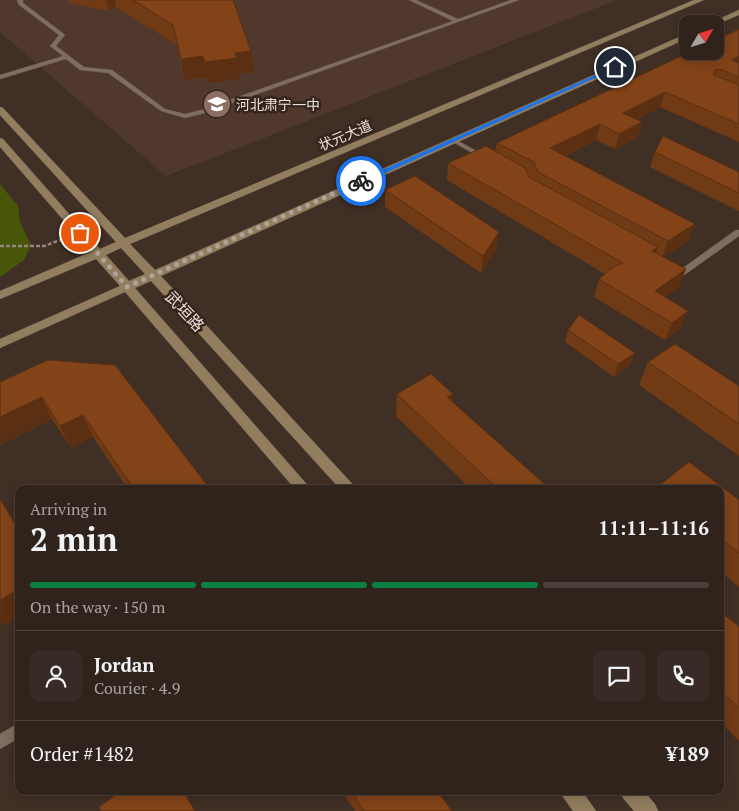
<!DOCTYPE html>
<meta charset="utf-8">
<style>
:root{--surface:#30231c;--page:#382b25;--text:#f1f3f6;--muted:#a8a4a3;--line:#4b403b;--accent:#0b8043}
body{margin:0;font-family:"PT Serif","Noto Sans SC",serif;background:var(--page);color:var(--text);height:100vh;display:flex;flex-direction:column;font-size:19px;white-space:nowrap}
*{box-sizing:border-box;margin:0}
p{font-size:16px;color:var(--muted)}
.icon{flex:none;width:28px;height:28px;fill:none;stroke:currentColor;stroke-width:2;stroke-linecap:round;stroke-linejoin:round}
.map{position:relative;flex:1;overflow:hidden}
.drawer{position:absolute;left:15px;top:485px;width:709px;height:310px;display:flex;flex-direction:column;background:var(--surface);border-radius:10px;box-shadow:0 2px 12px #0003,0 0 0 1px var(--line)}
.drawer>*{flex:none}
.needle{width:32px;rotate:51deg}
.fabs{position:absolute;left:679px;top:15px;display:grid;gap:10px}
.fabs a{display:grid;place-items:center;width:45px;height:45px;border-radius:10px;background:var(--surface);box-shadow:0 2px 12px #0003,0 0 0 1px var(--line);font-size:25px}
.pin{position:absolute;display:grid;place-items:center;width:42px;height:42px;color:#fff;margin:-21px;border:2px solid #fff;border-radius:50%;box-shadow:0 1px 5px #0007}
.courier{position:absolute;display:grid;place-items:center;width:50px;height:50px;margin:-25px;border:4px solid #1a73e8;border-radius:50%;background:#fff;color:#222;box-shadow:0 1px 6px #0007}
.headline em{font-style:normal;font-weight:800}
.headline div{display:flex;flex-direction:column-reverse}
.headline{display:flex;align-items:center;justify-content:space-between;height:85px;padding:0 15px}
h1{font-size:32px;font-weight:800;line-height:38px}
.bar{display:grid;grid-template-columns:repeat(4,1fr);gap:8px 5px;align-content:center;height:60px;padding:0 15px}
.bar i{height:6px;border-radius:4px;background:var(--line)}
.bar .active{background:var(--accent)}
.bar p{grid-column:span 4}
.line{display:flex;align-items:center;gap:12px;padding:0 15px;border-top:1px solid var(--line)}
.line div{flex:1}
.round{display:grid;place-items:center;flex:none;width:52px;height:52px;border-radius:10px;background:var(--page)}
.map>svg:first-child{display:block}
.built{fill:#50392c}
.green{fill:#485609}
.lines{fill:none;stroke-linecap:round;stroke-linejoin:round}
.service-casing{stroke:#594c43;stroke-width:1}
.secondary-casing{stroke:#594c43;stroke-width:1}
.path{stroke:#95867e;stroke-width:2.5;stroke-dasharray:4 2;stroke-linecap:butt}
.service{fill:#806d62;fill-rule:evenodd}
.secondary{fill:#927d5e;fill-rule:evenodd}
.wall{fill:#703a15}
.shaded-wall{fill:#5b2f11}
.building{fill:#824318;stroke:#5b2f11}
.route{fill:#1a73e8}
.done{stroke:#b0a39b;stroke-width:5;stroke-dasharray:0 9}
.labels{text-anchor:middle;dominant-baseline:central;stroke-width:5;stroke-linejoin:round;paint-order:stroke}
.far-poi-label{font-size:14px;fill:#ece1da;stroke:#35251c;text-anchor:start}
.far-street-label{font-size:14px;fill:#ece1da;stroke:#35251c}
.street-label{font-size:16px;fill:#ece1da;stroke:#35251c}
</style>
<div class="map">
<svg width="739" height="811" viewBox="0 0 739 811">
<rect width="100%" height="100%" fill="#402f25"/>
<path class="built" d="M 0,0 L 617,0 L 166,176 L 0,32 Z"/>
<path class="green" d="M 0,184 L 18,206 L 20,222 L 31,245 L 24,260 L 0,277 Z"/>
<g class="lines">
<defs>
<g id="service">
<path d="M 17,0 L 23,0 L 23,3 L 64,34 L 65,35 L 56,46 L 84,67 L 112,70 L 165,109 L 185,114 L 201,110 L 453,21 L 409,0 L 416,0 L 458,19 L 511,0 L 519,0 L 205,113 L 185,118 L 161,111 L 108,73 L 80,70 L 66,59 L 0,79 L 0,75 L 63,56 L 50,46 L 59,35 L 19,5 Z"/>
<path d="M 451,139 L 455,139 L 489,158 L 483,159 L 451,141 Z"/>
<path d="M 736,230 L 739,230 L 739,236 L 683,276 L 677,276 L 670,270 L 674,267 L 680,270 Z"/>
<path d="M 19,723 L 19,738 L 0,749 L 0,734 Z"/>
</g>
<g id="secondary">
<path d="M 694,0 L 704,0 L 130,244 L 155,270 L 688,33 L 688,38 L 161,276 L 357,489 L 340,489 L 151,281 L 135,288 L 311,489 L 295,489 L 125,292 L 0,348 L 0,339 L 120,286 L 96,259 L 0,299 L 0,291 L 91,252 L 0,147 L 0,138 L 3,139 L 100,249 L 116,242 L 0,115 L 0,107 L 3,108 L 125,238 ZM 121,248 L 145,274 L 129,281 L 106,255 Z"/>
<path d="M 739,10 L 739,15 L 715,25 L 708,24 Z"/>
<path d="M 559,791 L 582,791 L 596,811 L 573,811 Z"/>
<path d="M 620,791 L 644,791 L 655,804 L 658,811 L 634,811 L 623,798 Z"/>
</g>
</defs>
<use href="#service" class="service-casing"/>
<use href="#secondary" class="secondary-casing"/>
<path class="path" d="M 0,246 L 44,246 L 63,239"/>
<use href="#service" class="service"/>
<use href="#secondary" class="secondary"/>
</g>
<g class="wall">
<path d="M 68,0 L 233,0 L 254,72 L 239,74 L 239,79 L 208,83 L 207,77 L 184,80 L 177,45 L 116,7 L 109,11 L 69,3 Z"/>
<path d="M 739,29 L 739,142 L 660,107 L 637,120 L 638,138 L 615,149 L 596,140 L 565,156 L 689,240 L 663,257 L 686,269 L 679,287 L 665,297 L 681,328 L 665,340 L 594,297 L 599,279 L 605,274 L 447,180 L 448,163 L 495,151 L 497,143 Z"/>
<path d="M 655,152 L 739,172 L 739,211 L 650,167 Z"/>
<path d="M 385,190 L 496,250 L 481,273 L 385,207 Z"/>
<path d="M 568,330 L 630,365 L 614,377 L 565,342 Z"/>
<path d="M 48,360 L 210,489 L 128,489 L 93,437 L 71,448 L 52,419 L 0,445 L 0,382 Z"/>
<path d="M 648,362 L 739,386 L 739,456 L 639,385 Z"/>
<path d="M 397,394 L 452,402 L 550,489 L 471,489 L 396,416 Z"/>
<path d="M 689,462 L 739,500 L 739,587 L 720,571 L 720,489 L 656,489 Z"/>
<path d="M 720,611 L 739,627 L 739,741 L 720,722 Z"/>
<path d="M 342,791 L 437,791 L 452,811 L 355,811 Z"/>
</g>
<g class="shaded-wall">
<path d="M 106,0 L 115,0 L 116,7 L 109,11 Z"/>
<path d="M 251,51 L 254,72 L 239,74 L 239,79 L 208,83 L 205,62 L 235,53 Z"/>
<path d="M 203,56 L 207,77 L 184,80 L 181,59 Z"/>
<path d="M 739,56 L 739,68 L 731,60 Z"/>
<path d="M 665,92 L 660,107 L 619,129 L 623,113 Z"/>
<path d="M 642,122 L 638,138 L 615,149 L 619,134 Z"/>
<path d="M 600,124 L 596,140 L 547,164 L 550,148 Z"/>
<path d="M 695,224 L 689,240 L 662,258 L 668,241 Z"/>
<path d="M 499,232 L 496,250 L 481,273 L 483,256 Z"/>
<path d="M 658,247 L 652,264 L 652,251 Z"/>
<path d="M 686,269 L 679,287 L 648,309 L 655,291 Z"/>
<path d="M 688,311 L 681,328 L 665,340 L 672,323 Z"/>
<path d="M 635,353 L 630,365 L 614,377 L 618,364 Z"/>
<path d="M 453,394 L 451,416 L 447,397 Z"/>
<path d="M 42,397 L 52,419 L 0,445 L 0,417 Z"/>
<path d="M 83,415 L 93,437 L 71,448 L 60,426 Z"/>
<path d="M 0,497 L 19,529 L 19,531 L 0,499 Z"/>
<path d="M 19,589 L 19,617 L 4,626 L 0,621 L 0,600 Z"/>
</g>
<g class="building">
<path d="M 133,0 L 233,0 L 251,51 L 235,53 L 237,58 L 205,62 L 203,56 L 181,59 L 173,25 Z"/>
<path d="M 739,29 L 739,56 L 731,60 L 739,63 L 739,77 L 720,69 L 714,70 L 714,75 L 739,85 L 739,124 L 665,92 L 623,113 L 642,122 L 619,134 L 600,124 L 550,148 L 695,224 L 668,241 L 538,172 L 534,162 L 497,143 L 692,51 L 715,51 L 715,41 Z"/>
<path d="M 663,136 L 739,172 L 739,193 L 655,152 Z"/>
<path d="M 486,146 L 525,168 L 529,177 L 658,247 L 652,251 L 686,269 L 655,291 L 688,311 L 672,323 L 599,279 L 613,267 L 623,263 L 448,163 Z"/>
<path d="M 415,176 L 499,232 L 483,256 L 385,190 Z"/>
<path d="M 579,315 L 635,353 L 618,364 L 568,330 Z"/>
<path d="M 675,344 L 739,386 L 739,424 L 648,362 Z"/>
<path d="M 48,360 L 115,365 L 210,489 L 134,489 L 83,415 L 60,426 L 42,397 L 0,417 L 0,382 Z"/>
<path d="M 431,374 L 453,394 L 447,397 L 550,489 L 498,489 L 397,394 Z"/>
<path d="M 689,462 L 739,500 L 739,553 L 720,538 L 720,489 L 657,489 L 656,488 Z"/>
<path d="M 0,499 L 19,531 L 19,589 L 0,600 Z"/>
<path d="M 720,611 L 739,627 L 739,708 L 720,690 Z"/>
<path d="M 121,791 L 183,791 L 195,811 L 101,811 L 99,807 Z"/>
<path d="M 351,791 L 437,791 L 452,811 L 364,811 Z"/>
</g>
<path class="route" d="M 615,66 L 617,68 L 363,183 L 358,181 Z"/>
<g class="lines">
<path class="done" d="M 80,233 L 127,287 L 361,181"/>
</g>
<defs>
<symbol id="school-disc" viewBox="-11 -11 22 22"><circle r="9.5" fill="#8d6e63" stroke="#35251c"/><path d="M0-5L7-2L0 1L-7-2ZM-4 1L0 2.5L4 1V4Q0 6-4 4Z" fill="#fff"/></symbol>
</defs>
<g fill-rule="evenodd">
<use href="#school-disc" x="201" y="88" width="32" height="32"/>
</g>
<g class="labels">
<g class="far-poi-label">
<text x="236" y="104">河北肃宁一中</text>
</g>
<g class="far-street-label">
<text transform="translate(345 135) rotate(-23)">状元大道</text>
</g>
<g class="street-label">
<text transform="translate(185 311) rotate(47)">武垣路</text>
</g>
</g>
</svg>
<div class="fabs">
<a><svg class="needle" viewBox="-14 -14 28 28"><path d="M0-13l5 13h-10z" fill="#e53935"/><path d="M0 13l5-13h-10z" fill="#a8a4a3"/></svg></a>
</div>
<div class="pin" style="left:80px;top:233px;background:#ea580c"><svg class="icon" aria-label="bag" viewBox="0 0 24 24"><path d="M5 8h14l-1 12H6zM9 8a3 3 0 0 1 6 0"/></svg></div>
<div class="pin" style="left:615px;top:67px;background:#1f2937"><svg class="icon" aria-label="home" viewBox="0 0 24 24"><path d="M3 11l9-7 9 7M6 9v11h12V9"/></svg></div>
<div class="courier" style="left:361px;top:181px"><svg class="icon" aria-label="bike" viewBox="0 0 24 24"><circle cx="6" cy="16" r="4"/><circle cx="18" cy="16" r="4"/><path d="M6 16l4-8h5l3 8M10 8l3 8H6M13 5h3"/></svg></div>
<section class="drawer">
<div class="headline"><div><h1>2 min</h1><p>Arriving in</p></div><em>11:11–11:16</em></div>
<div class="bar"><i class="active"></i><i class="active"></i><i class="active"></i><i></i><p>On the way · 150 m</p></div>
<div class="line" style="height:90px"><a class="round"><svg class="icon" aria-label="person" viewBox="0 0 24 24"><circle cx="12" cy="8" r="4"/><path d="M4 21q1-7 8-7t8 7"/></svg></a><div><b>Jordan</b><p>Courier · 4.9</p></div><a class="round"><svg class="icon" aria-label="chat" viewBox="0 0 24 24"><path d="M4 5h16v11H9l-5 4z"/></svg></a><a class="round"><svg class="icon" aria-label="phone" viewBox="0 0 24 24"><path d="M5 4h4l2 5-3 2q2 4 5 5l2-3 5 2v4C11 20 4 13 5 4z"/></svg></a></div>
<div class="line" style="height:65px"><div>Order #1482</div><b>¥189</b></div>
</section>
</div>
